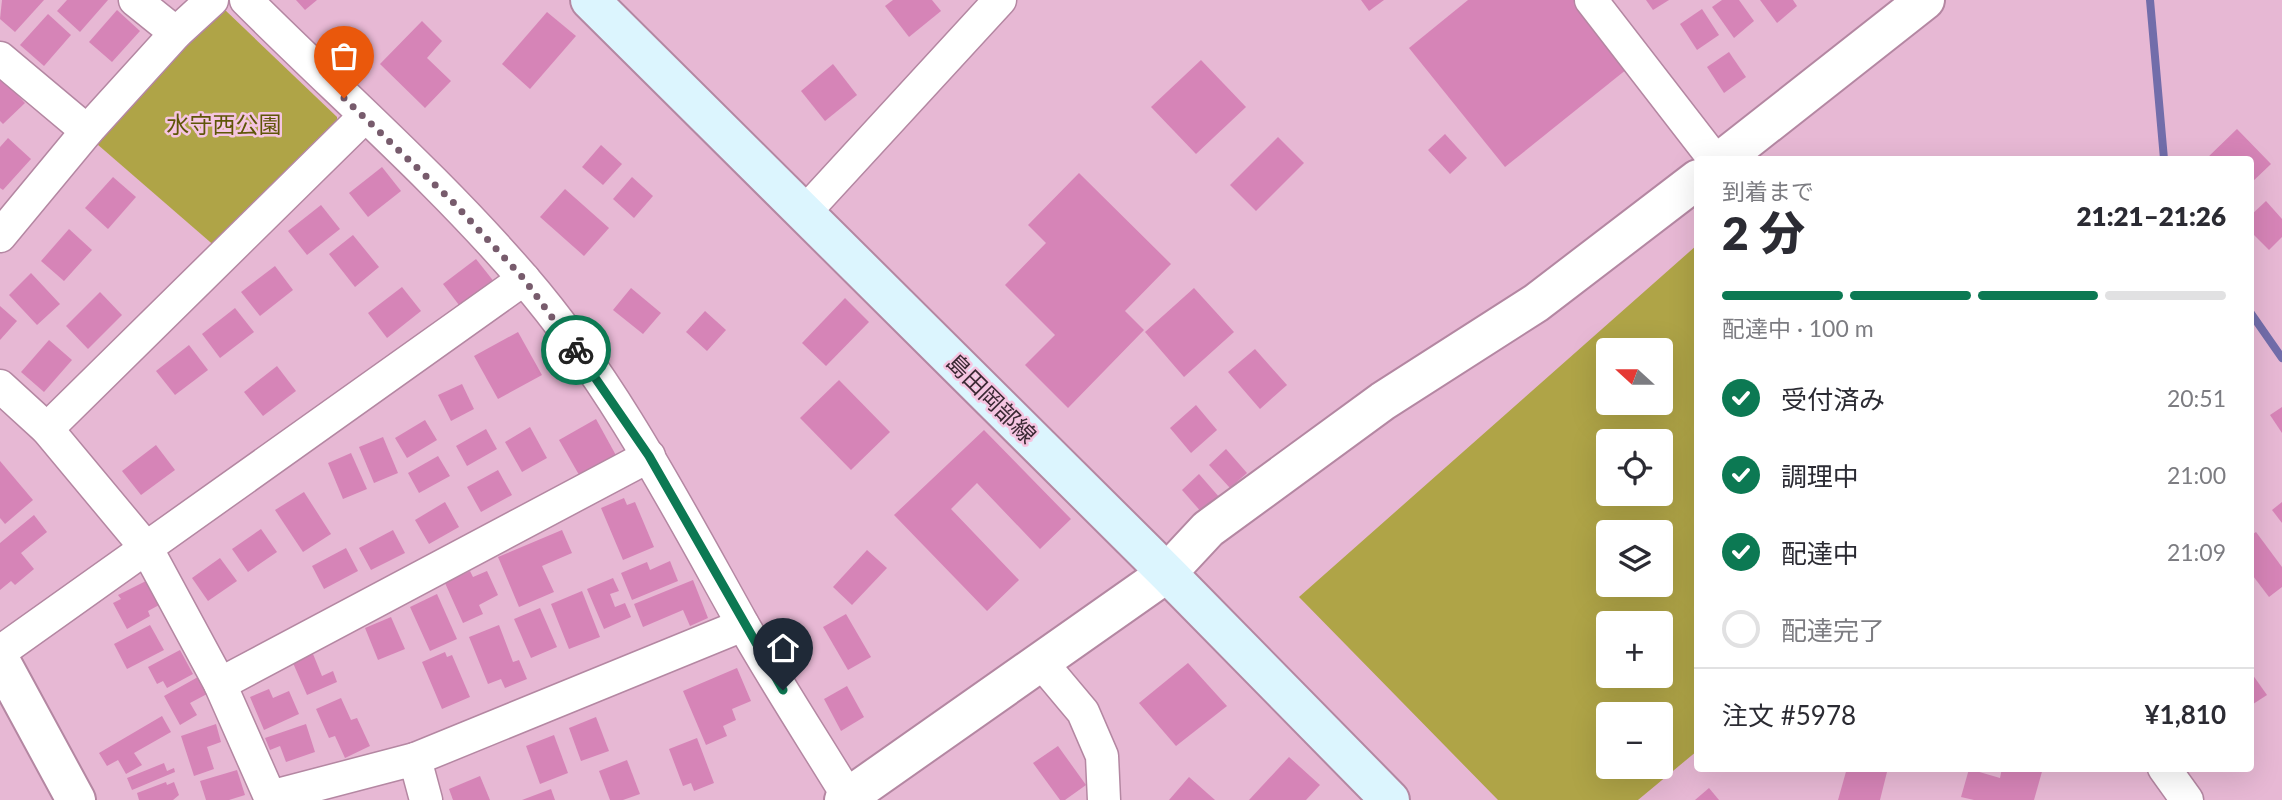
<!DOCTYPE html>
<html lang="ja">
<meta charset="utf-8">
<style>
:root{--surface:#fff;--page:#f2f2f3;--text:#2b2b33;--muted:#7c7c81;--line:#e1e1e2;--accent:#0c7953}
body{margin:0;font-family:Lato,"Noto Sans JP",sans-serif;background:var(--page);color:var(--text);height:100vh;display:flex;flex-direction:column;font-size:26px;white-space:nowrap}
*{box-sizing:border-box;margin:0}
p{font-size:23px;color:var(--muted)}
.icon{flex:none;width:38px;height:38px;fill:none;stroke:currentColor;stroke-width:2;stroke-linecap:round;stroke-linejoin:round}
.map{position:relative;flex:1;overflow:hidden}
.side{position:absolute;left:1694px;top:156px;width:560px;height:616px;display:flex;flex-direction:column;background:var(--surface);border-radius:7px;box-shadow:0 7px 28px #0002}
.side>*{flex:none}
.needle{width:46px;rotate:291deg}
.controls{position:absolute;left:1596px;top:338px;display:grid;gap:14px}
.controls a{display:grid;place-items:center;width:77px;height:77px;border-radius:7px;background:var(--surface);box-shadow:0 7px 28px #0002;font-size:35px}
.pin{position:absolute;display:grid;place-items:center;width:60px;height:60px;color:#fff;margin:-72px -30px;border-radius:50% 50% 50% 0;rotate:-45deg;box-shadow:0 0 7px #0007}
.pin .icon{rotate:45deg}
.courier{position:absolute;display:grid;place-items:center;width:70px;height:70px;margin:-35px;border:5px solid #0c7953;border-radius:50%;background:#fff;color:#222;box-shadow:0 2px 9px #0007}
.headline em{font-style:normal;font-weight:800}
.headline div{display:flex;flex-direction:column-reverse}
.headline{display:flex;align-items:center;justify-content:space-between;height:119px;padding:0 28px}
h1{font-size:46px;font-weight:800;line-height:52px}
.bar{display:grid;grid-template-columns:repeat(4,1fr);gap:10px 7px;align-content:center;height:84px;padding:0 28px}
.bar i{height:9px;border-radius:5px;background:var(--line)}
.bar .selected{background:var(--accent)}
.bar p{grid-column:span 4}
.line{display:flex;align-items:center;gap:18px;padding:0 28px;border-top:2px solid var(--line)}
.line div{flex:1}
ol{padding:0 28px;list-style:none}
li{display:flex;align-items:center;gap:21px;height:77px}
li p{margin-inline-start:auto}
li .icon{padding:7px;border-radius:50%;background:var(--accent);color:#fff;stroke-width:4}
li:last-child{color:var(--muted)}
li i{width:38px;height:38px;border:4px solid var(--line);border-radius:50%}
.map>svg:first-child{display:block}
.green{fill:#afa447;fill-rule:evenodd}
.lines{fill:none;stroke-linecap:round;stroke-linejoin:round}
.stream{stroke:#726daa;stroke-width:8}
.building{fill:#d684b7}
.minor-casing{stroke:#b487a2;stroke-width:35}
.tertiary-casing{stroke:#b487a2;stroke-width:42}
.secondary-casing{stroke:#b487a2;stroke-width:42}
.minor{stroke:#fff;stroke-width:32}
.tertiary{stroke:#fff;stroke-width:38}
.secondary{stroke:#dcf5fe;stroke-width:38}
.done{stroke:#775b6c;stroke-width:7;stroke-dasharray:0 12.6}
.route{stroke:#0c7953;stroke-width:9}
.labels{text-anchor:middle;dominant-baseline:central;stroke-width:5;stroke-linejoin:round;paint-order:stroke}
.park-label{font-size:23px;fill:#5e5507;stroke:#f5c5e1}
.street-label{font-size:23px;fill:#3b2934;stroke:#f5c5e1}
</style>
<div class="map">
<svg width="2282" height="800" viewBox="0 0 2282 800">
<rect width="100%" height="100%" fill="#e7b8d4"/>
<g class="green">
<path d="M 224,9 L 337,117 L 337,126 L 217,248 L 97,144 L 183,46 Z"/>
<path d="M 1697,245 L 1697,751 L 1638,800 L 1498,800 L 1299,597 ZM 1608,350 L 1661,350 L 1661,402 L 1608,402 ZM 1608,441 L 1661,441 L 1661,494 L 1608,494 ZM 1608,532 L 1661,532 L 1661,584 L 1608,584 ZM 1608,623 L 1661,623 L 1661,676 L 1608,676 ZM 1608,714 L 1661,714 L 1661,766 L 1608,766 Z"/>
</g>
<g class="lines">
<g class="stream">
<path d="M 2150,0 L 2164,159"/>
<path d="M 2250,312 L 2282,358"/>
</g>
</g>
<g class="building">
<path d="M 2,0 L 44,0 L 15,32 L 0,19 Z"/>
<path d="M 67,0 L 108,0 L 80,32 L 57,11 Z"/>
<path d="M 296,0 L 317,0 L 305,10 Z"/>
<path d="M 893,0 L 932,0 L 941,11 L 909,37 L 885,6 Z"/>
<path d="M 1361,0 L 1384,0 L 1369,11 Z"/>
<path d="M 1468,0 L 1580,0 L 1632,65 L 1505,167 L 1409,48 Z"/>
<path d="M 1646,0 L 1669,0 L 1653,10 Z"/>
<path d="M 1722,0 L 1739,0 L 1754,21 L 1734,38 L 1712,7 Z"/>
<path d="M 1760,0 L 1793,0 L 1797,6 L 1777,23 Z"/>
<path d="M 1702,9 L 1719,35 L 1697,50 L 1680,24 Z"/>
<path d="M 117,10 L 140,31 L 112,62 L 89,42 Z"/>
<path d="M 547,12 L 576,36 L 530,89 L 502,64 Z"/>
<path d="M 48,14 L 71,35 L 44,66 L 20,45 Z"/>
<path d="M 422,21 L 442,41 L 427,58 L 451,81 L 425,108 L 380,64 Z"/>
<path d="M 1729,52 L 1746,77 L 1724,93 L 1707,67 Z"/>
<path d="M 1201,60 L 1246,107 L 1196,154 L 1151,107 Z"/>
<path d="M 833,64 L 857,95 L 825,121 L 801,91 Z"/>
<path d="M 0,76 L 25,103 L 3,124 L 0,121 Z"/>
<path d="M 2237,129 L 2271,164 L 2250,184 L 2250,159 L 2206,159 Z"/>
<path d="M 1445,134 L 1467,158 L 1450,174 L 1428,150 Z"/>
<path d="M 1278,137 L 1304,163 L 1256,211 L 1230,185 Z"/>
<path d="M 8,138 L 31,159 L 3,190 L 0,188 L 0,147 Z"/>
<path d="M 601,145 L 622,164 L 603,185 L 582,167 Z"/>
<path d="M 382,167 L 401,191 L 368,217 L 349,193 Z"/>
<path d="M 1079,173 L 1171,264 L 1125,311 L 1144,330 L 1068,408 L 1025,365 L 1055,335 L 1005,285 L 1046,243 L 1028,225 Z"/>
<path d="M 113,177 L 136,197 L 108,229 L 85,208 Z"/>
<path d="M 632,177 L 653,196 L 634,218 L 613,199 Z"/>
<path d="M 565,189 L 609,228 L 584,256 L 540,217 Z"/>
<path d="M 2266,201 L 2282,219 L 2282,237 L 2269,250 L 2250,231 L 2250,216 Z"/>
<path d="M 321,205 L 340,229 L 307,255 L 288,231 Z"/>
<path d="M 69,229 L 92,250 L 64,281 L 41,261 Z"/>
<path d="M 353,235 L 379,267 L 355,287 L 329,254 Z"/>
<path d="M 476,259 L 495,283 L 462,309 L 443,284 Z"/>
<path d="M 275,266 L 293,290 L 260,316 L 241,292 Z"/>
<path d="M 31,273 L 60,304 L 37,325 L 9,295 Z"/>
<path d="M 402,287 L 421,311 L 387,338 L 368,313 Z"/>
<path d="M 631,288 L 661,313 L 643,334 L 613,310 Z"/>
<path d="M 1194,288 L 1234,332 L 1184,377 L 1145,332 Z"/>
<path d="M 100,292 L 122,315 L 88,349 L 66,326 Z"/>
<path d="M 845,298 L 869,322 L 826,366 L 802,343 Z"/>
<path d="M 0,306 L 17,321 L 0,340 Z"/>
<path d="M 235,308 L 254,332 L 220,358 L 202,334 Z"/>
<path d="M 705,311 L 726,330 L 707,351 L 686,332 Z"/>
<path d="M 518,332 L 542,375 L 498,399 L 474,356 Z"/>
<path d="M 49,340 L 72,360 L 44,392 L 21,372 Z"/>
<path d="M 189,345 L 208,370 L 175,395 L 156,371 Z"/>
<path d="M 1255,349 L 1287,385 L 1260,409 L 1228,372 Z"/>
<path d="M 277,366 L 296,391 L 263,416 L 244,392 Z"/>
<path d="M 839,380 L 890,432 L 851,470 L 800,418 Z"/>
<path d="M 462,384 L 474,409 L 451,421 L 438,395 Z"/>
<path d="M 1196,405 L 1217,430 L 1191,453 L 1170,428 Z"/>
<path d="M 2282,407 L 2282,433 L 2270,415 Z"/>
<path d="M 596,419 L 618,459 L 582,480 L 559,440 Z"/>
<path d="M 425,420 L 437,440 L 407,458 L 395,438 Z"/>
<path d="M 530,427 L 547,458 L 522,472 L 505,442 Z"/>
<path d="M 486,429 L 497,449 L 467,466 L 456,446 Z"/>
<path d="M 984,430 L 1071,519 L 1040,549 L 977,483 L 951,509 L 1019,580 L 987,611 L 894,515 Z"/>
<path d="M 383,437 L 398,473 L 374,483 L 359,447 Z"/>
<path d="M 156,445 L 175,470 L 141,495 L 122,471 Z"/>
<path d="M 1226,449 L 1247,473 L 1230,488 L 1209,465 Z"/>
<path d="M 351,453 L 367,489 L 343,499 L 328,463 Z"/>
<path d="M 438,456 L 450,476 L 419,493 L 408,473 Z"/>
<path d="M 0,461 L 33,500 L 5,524 L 0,518 Z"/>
<path d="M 498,470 L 512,495 L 481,512 L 467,487 Z"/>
<path d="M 1199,474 L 1220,498 L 1203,514 L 1182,490 Z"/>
<path d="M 304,492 L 331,534 L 303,552 L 275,510 Z"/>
<path d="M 624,498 L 627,505 L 635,502 L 654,547 L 623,560 L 601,508 Z"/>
<path d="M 445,502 L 459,527 L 429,544 L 415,520 Z"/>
<path d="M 2282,502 L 2282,523 L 2272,510 Z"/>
<path d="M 34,515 L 47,532 L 21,553 L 34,569 L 15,585 L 11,581 L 0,590 L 0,543 Z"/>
<path d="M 261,529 L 277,552 L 248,572 L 232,549 Z"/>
<path d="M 393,530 L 405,553 L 371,570 L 359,548 Z"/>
<path d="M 562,530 L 572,553 L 542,566 L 554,592 L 519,607 L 498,557 Z"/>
<path d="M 2256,532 L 2282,567 L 2282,587 L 2269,597 L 2250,572 L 2250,536 Z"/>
<path d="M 346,548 L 358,571 L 324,589 L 312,566 Z"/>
<path d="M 867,550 L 887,568 L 852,605 L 833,587 Z"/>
<path d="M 220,558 L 237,581 L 208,601 L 192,578 Z"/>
<path d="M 670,561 L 678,581 L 632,600 L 621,573 L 647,562 L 650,570 Z"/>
<path d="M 470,571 L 473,577 L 487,571 L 498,595 L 479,605 L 483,614 L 463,623 L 445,583 Z"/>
<path d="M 613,578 L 619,591 L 610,594 L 615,607 L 625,603 L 631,617 L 604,629 L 587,589 Z"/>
<path d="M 148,580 L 161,604 L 148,611 L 150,616 L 127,629 L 113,603 L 121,599 L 118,595 Z"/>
<path d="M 693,580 L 708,618 L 690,626 L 683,610 L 643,627 L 634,604 Z"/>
<path d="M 582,591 L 600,637 L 569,649 L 551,604 Z"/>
<path d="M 437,594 L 457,639 L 430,651 L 410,607 Z"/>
<path d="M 540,608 L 557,647 L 531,658 L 514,619 Z"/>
<path d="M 846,614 L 871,657 L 848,670 L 823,627 Z"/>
<path d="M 391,617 L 405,649 L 378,660 L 365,628 Z"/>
<path d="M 150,625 L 164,650 L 127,669 L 114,644 Z"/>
<path d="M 499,625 L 513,662 L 519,660 L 527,679 L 505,688 L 501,679 L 488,684 L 469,637 Z"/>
<path d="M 180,650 L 193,674 L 167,688 L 163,681 L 157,684 L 148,667 Z"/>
<path d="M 445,652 L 447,657 L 452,655 L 470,697 L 442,709 L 422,662 Z"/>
<path d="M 313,654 L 322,676 L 333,671 L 337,682 L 307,695 L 293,663 Z"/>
<path d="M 1188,663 L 1227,706 L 1176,746 L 1139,703 Z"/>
<path d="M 737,668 L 751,701 L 732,709 L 736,720 L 723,726 L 727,736 L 706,745 L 683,691 Z"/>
<path d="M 2250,671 L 2267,695 L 2250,706 Z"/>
<path d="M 198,677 L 207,694 L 190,703 L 197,715 L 180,725 L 164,696 Z"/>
<path d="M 847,686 L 864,717 L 841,731 L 824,699 Z"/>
<path d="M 269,689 L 273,698 L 289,691 L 299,714 L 264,730 L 250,697 Z"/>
<path d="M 341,698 L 351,720 L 357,718 L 370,746 L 345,758 L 335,736 L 329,738 L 316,709 Z"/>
<path d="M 162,716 L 171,732 L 134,753 L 142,765 L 126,774 L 118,760 L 107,766 L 99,753 Z"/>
<path d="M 596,717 L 609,751 L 581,761 L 569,728 Z"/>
<path d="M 216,724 L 221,742 L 207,747 L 214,769 L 194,776 L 181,736 Z"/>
<path d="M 306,724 L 315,752 L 286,762 L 280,746 L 270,750 L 265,738 Z"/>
<path d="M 554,735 L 568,773 L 540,784 L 526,746 Z"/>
<path d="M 697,738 L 714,783 L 694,791 L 691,783 L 683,786 L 669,749 Z"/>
<path d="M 1058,746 L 1086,785 L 1065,800 L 1060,800 L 1033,763 Z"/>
<path d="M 1289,757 L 1320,785 L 1306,800 L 1249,800 Z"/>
<path d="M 627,760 L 640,794 L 623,800 L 610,800 L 599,771 Z"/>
<path d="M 164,763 L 167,771 L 174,768 L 175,772 L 132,790 L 127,778 Z"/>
<path d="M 1847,768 L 1888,768 L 1880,800 L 1838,800 Z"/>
<path d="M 2002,768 L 2043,768 L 2034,800 L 1974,800 L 1961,797 L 1969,769 L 2000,778 Z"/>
<path d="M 237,770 L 245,795 L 229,800 L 206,800 L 200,781 Z"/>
<path d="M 480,776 L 490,800 L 453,800 L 449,789 Z"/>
<path d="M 1189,777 L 1215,800 L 1169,800 Z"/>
<path d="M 166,782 L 167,785 L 174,782 L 179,795 L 173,800 L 139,800 L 137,793 Z"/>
<path d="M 1709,788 L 1719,800 L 1695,800 Z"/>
<path d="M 551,789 L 555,800 L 522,800 Z"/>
</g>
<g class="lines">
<defs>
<g id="minor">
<path d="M 135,0 L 176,33"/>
<path d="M 246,0 C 338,92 438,179 523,278 C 612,381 675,503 741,621 C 775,681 813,739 849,798"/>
<path d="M 1591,0 L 1714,159"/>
<path d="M 0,58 L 87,131"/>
<path d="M 805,212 L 1000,0"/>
<path d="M 0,236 L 87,131 L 176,33 L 212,0"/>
<path d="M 0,386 L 47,429 L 147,549 L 220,684 L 270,797 L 415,759 L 426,800"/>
<path d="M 47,429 L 364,117"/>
<path d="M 0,652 L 524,279"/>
<path d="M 1041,662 L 1083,712 L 1102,756 L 1104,800"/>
<path d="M 220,684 L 649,456"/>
<path d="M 415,759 L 743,625"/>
<path d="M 2164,768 L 2187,800"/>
</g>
<g id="tertiary">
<path d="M 1723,159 L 1925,0"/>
<path d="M 0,660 L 76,800"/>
<path d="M 844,800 L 1167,573 L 1208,529 L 1383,401 L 1536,303 L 1698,179"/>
</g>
<path id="secondary" d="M 590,0 L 1167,573 L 1390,800"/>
</defs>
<use href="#minor" class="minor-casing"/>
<use href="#tertiary" class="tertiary-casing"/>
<use href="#secondary" class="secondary-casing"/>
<use href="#minor" class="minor"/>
<use href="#tertiary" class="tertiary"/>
<use href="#secondary" class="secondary"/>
</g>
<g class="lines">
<path class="done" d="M 344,98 L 453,202 L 524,279 L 576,350"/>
<path class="route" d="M 576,350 L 649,456 L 783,690"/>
</g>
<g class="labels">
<g class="park-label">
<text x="224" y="124">水守西公園</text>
</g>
<g class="street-label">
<text transform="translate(992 398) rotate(45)">島田岡部線</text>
</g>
</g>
</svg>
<div class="controls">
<a><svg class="needle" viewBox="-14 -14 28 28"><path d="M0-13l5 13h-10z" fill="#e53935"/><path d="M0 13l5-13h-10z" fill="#7c7c81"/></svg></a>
<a><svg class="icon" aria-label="locate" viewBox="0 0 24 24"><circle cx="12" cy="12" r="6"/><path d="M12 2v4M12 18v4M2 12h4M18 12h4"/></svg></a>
<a><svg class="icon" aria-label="layers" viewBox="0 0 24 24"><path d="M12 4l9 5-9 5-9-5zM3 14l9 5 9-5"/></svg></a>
<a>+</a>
<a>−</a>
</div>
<div class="pin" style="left:344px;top:98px;background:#ea580c"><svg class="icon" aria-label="bag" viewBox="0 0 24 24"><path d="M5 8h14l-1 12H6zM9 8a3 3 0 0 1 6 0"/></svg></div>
<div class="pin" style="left:783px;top:690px;background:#1f2937"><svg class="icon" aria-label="home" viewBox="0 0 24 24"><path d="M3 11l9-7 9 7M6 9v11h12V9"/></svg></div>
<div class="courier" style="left:576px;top:350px"><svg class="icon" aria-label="bike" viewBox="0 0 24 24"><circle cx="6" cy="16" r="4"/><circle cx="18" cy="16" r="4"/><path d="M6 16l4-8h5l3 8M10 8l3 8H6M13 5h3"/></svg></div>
<section class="side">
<div class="headline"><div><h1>2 分</h1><p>到着まで</p></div><em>21:21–21:26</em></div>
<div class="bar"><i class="selected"></i><i class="selected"></i><i class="selected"></i><i></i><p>配達中 · 100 m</p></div>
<ol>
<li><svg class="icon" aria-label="check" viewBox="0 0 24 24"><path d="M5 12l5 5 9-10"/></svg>受付済み<p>20:51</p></li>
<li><svg class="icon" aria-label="check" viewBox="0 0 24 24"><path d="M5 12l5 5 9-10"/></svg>調理中<p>21:00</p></li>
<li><svg class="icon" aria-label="check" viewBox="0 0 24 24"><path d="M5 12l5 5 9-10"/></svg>配達中<p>21:09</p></li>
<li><i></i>配達完了</li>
</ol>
<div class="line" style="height:91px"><div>注文 #5978</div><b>¥1,810</b></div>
</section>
</div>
